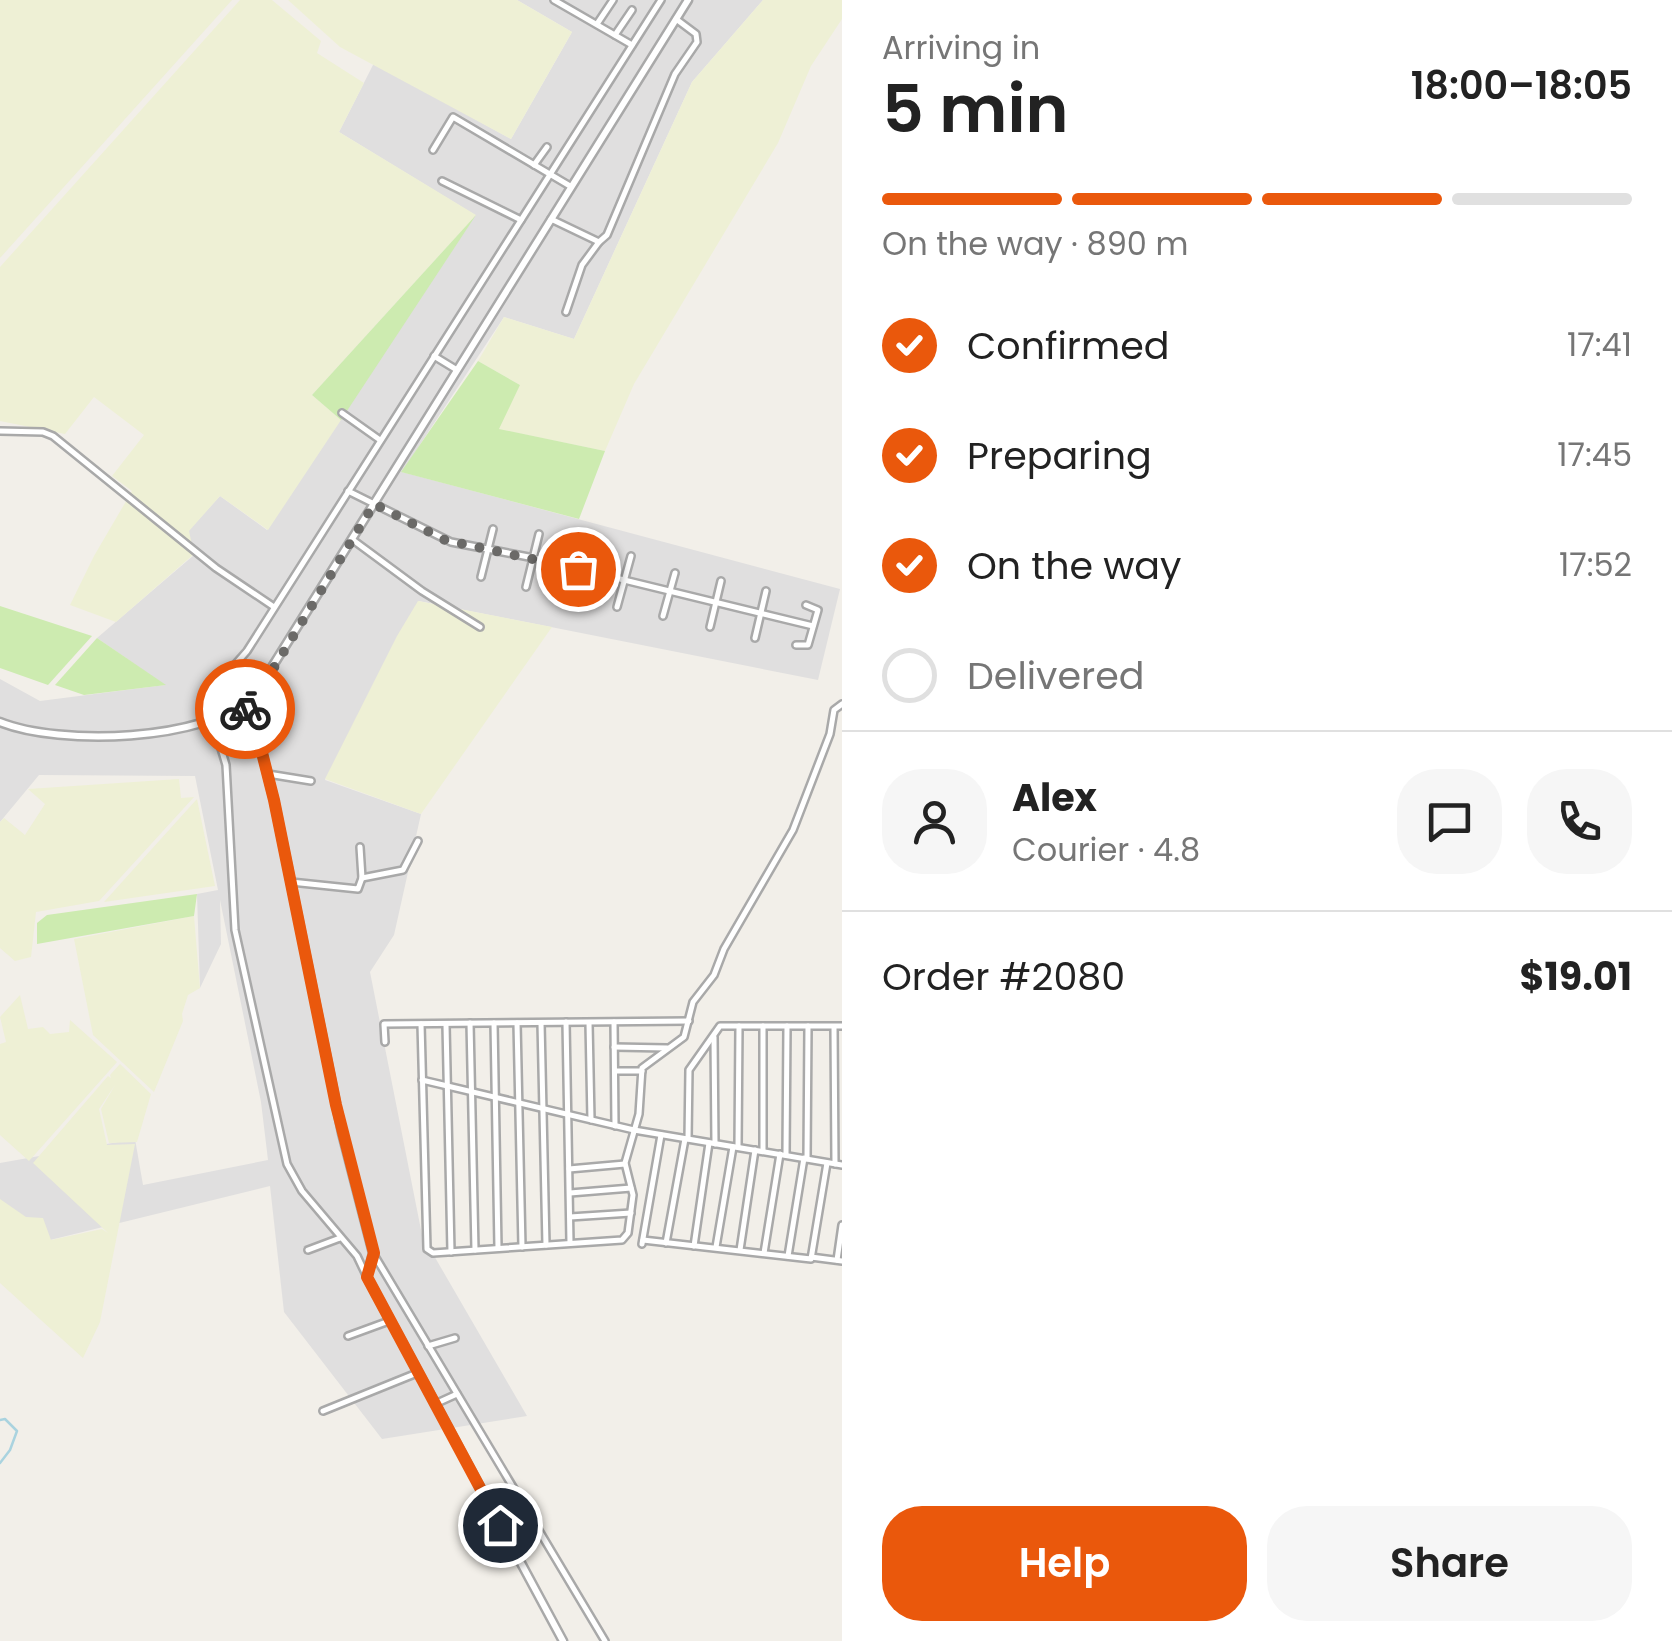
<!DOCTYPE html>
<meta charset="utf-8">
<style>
:root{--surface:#fff;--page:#f6f6f6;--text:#222;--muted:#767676;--line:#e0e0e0;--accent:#ea580c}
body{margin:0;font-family:Poppins,sans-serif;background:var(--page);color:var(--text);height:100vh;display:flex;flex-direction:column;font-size:38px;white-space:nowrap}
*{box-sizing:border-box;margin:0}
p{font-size:32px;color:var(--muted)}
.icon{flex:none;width:55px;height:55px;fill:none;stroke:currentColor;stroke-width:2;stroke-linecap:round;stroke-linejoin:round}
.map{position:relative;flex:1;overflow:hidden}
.panel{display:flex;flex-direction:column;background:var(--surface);width:830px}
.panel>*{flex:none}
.pin{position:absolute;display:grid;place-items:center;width:85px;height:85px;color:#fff;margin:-42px;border:5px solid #fff;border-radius:50%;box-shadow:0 2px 10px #0007}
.courier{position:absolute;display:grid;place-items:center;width:100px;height:100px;margin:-50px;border:8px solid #ea580c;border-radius:50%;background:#fff;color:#222;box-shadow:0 2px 12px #0007}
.summary em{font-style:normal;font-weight:600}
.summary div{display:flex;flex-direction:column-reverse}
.summary{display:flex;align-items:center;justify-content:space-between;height:170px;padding:0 40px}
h1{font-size:65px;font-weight:600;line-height:75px}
.bar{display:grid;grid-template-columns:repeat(4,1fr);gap:15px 10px;align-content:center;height:120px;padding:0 40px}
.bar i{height:12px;border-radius:8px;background:var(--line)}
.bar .selected{background:var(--accent)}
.bar p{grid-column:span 4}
.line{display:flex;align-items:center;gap:25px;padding:0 40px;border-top:2px solid var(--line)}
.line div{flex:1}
.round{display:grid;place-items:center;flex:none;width:105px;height:105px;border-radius:40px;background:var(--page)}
ol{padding:0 40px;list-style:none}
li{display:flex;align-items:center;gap:30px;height:110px}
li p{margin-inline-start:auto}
li .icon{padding:10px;border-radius:50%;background:var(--accent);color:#fff;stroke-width:4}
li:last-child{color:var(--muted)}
li i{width:55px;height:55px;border:5px solid var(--line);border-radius:50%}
.button{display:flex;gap:20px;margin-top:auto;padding:20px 40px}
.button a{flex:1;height:115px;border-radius:40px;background:var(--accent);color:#fff;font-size:40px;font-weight:600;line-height:115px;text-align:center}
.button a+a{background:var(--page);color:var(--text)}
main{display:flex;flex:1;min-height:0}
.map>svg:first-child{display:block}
.residential{fill:#e0dfdf}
.farmland{fill:#eef0d5}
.grass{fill:#cdebb0}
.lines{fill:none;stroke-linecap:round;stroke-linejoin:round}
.stream{stroke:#aad3df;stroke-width:2.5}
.minor-casing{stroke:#a9a9a9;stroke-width:10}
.tertiary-casing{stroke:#a9a9a9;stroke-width:11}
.minor{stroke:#fff;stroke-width:5}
.tertiary{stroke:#fff;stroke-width:6}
.done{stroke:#6b6a68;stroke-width:10;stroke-dasharray:0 18}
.route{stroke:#ea580c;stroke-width:12}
</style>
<main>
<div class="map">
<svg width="842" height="1641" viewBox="0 0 842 1641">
<rect width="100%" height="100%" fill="#f2efe9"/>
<path class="residential" d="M 517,0 L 763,0 L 692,82 L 574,339 L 504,317 L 402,472 L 840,589 L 818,680 L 419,601 L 325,780 L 421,814 L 394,935 L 370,972 L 422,1235 L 527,1416 L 382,1439 L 284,1312 L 270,1186 L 50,1240 L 25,1218 L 0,1206 L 0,1163 L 135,1139 L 143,1185 L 268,1160 L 261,1102 L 220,900 L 221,944 L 200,988 L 197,894 L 218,890 L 195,776 L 39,775 L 0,822 L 0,679 L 40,701 L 165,685 L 97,638 L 194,555 L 188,531 L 220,496 L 267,530 L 475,215 L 339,132 L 374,63 L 511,139 L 572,32 Z"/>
<g class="farmland">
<path d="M 0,0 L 232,0 L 0,258 Z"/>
<path d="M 240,0 L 272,0 L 321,41 L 317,53 L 364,83 L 339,132 L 476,215 L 312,395 L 341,420 L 268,530 L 220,496 L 189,531 L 194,554 L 116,622 L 70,605 L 94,556 L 132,491 L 112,476 L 144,435 L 94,397 L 65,434 L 0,421 L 0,267 Z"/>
<path d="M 288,0 L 517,0 L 572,32 L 511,139 L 340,47 Z"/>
<path d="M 763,0 L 842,0 L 842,19 L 811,66 L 778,143 L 634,384 L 605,451 L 498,429 L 520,385 L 478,361 L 504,317 L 574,339 L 692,82 Z"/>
<path d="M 418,601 L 552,627 L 421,814 L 325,779 L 397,636 Z"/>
<path d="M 179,779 L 181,798 L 194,797 L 99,901 L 36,912 L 31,957 L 15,961 L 0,948 L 0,822 L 4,818 L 25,835 L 45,804 L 28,789 Z"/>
<path d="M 197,799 L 215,886 L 104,902 Z"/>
<path d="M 194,916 L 200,988 L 188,995 L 182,1014 L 183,1021 L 154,1092 L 93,1035 L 74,939 Z"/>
<path d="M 20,995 L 28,1029 L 43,1027 L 50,1034 L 69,1032 L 70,1020 L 117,1062 L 29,1161 L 0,1135 L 0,1044 L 6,1042 L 0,1017 Z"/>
<path d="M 120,1064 L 151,1094 L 137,1142 L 109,1143 L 101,1109 L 115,1085 L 99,1109 L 107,1145 L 135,1144 L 100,1322 L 83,1358 L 0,1283 L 0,1199 L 26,1217 L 43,1218 L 51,1240 L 102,1229 L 108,1233 L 33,1163 L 108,1076 L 111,1078 L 110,1075 Z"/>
</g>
<g class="grass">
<path d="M 476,215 L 341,420 L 312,395 Z"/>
<path d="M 478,361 L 520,385 L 499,429 L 605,451 L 579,519 L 401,472 Z"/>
<path d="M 0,606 L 92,636 L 48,685 L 0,668 Z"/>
<path d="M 97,638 L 166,685 L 84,695 L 55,685 Z"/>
<path d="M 197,894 L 194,916 L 37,944 L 37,923 L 47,915 Z"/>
</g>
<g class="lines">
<path class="stream" d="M 0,1420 L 5,1419 L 17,1431 L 10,1450 L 0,1463"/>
<defs>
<g id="minor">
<path d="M 554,0 L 632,45"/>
<path d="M 597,24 L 613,0"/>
<path d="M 615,35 L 632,10"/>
<path d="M 433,150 L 453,117 L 570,186"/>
<path d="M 534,165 L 547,147"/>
<path d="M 442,181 L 521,220"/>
<path d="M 551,219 L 599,242 L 607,235 L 675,74 L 697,42 L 696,34 L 676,19"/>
<path d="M 566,312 L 582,265 L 599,242"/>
<path d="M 434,356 L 457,370"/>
<path d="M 342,413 L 380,440"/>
<path d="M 0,431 L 43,432 L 53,436 L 216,568 L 274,607"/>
<path d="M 348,491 L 451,542 L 534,558 L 813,626"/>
<path d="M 353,540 L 422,591 L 480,627"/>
<path d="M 481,577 L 493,529"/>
<path d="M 526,587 L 539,534"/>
<path d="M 572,595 L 585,546"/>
<path d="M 617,607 L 631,556"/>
<path d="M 663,616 L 675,573"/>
<path d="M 710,627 L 721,581"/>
<path d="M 755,638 L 766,591"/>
<path d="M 796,645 L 808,645 L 818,610 L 806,605"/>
<path d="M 268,774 L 311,781"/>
<path d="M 362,878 L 403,870 L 418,841"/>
<path d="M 291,882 L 358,889 L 362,878 L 360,847"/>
<path d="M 566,1022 L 570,1243"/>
<path d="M 614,1022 L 615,1126"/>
<path d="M 470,1023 L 475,1250"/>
<path d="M 494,1023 L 498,1248"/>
<path d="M 517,1023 L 522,1247"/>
<path d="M 541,1023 L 546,1245"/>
<path d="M 589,1023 L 591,1120"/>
<path d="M 421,1024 L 427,1249 L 433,1253 L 622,1240 L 628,1233 L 633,1195 L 625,1163 L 639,1114 L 642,1068 L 684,1037 L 693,1002 L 714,975 L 724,949 L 793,830 L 830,734 L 834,710 L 842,704"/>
<path d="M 446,1025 L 451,1252"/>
<path d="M 834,1027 L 835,1164"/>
<path d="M 714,1037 L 715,1144"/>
<path d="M 385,1042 L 384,1024 L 689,1021"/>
<path d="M 614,1047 L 667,1048"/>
<path d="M 615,1071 L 642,1071"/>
<path d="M 422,1080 L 634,1130 L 842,1165"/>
<path d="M 688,1139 L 689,1070 L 720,1026 L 808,1026"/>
<path d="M 738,1147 L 739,1026"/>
<path d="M 763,1151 L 763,1026"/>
<path d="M 786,1155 L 787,1026"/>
<path d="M 807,1159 L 808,1026 L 842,1026"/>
<path d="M 569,1169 L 625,1164"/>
<path d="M 570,1193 L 631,1188"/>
<path d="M 570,1217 L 631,1213"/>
<path d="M 643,1240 L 811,1259 L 827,1163"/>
<path d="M 666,1243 L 685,1139"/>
<path d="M 642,1244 L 661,1135"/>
<path d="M 694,1246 L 709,1143"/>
<path d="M 716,1247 L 733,1147"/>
<path d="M 308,1250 L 340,1238"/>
<path d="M 740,1250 L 755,1150"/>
<path d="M 373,1253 L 605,1641"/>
<path d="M 764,1253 L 780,1154"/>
<path d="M 788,1256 L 804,1158"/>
<path d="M 811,1257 L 842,1261"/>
<path d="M 837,1260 L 842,1225"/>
<path d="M 367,1277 L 357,1256 L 302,1191 L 287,1164 L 235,930 L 226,765 L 212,718 L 212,706 L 218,684 L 247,651 L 661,0"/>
<path d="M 348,1336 L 389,1321"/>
<path d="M 428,1346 L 455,1338"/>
<path d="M 435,1404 L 457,1394"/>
<path d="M 323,1411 L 417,1373"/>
</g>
<g id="tertiary">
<path d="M 243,705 L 258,737 L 274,800 L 342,1133 L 373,1253 L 367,1277 L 563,1641"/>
<path d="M 0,722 C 60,746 205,742 254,696 L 688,0"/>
</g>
</defs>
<use href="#minor" class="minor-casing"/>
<use href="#tertiary" class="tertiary-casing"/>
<use href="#minor" class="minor"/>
<use href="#tertiary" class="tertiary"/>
</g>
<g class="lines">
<path class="done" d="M 245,709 L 243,705 L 264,684 L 374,504 L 445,540 L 578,569"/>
<path class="route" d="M 245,709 L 258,737 L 274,800 L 336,1105 L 374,1253 L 367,1277 L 500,1525"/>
</g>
</svg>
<div class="pin" style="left:578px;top:569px;background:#ea580c"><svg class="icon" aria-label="bag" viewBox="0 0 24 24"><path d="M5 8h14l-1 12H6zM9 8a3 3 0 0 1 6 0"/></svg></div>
<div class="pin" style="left:500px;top:1525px;background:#1f2937"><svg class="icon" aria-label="home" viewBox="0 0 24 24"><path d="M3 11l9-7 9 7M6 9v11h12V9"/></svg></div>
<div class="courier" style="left:245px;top:709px"><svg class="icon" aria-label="bike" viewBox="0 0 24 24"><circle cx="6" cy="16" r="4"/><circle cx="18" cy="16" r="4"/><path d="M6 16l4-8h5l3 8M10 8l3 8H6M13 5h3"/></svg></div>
</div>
<section class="panel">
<div class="summary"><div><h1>5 min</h1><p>Arriving in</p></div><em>18:00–18:05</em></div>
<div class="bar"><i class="selected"></i><i class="selected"></i><i class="selected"></i><i></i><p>On the way · 890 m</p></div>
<ol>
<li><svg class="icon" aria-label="check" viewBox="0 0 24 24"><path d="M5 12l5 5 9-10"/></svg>Confirmed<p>17:41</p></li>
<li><svg class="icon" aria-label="check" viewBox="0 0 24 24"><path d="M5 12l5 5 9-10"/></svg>Preparing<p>17:45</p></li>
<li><svg class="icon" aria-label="check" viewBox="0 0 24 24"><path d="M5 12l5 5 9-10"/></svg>On the way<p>17:52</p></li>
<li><i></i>Delivered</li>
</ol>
<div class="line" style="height:180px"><a class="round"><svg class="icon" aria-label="person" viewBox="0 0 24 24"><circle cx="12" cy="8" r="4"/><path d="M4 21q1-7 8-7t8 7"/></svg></a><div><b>Alex</b><p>Courier · 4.8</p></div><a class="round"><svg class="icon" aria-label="chat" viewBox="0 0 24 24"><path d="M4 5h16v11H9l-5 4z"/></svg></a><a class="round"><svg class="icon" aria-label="phone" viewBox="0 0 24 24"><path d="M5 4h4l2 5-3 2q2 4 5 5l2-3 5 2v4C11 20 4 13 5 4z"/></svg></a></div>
<div class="line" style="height:130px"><div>Order #2080</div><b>$19.01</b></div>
<div class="button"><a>Help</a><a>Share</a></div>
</section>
</main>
